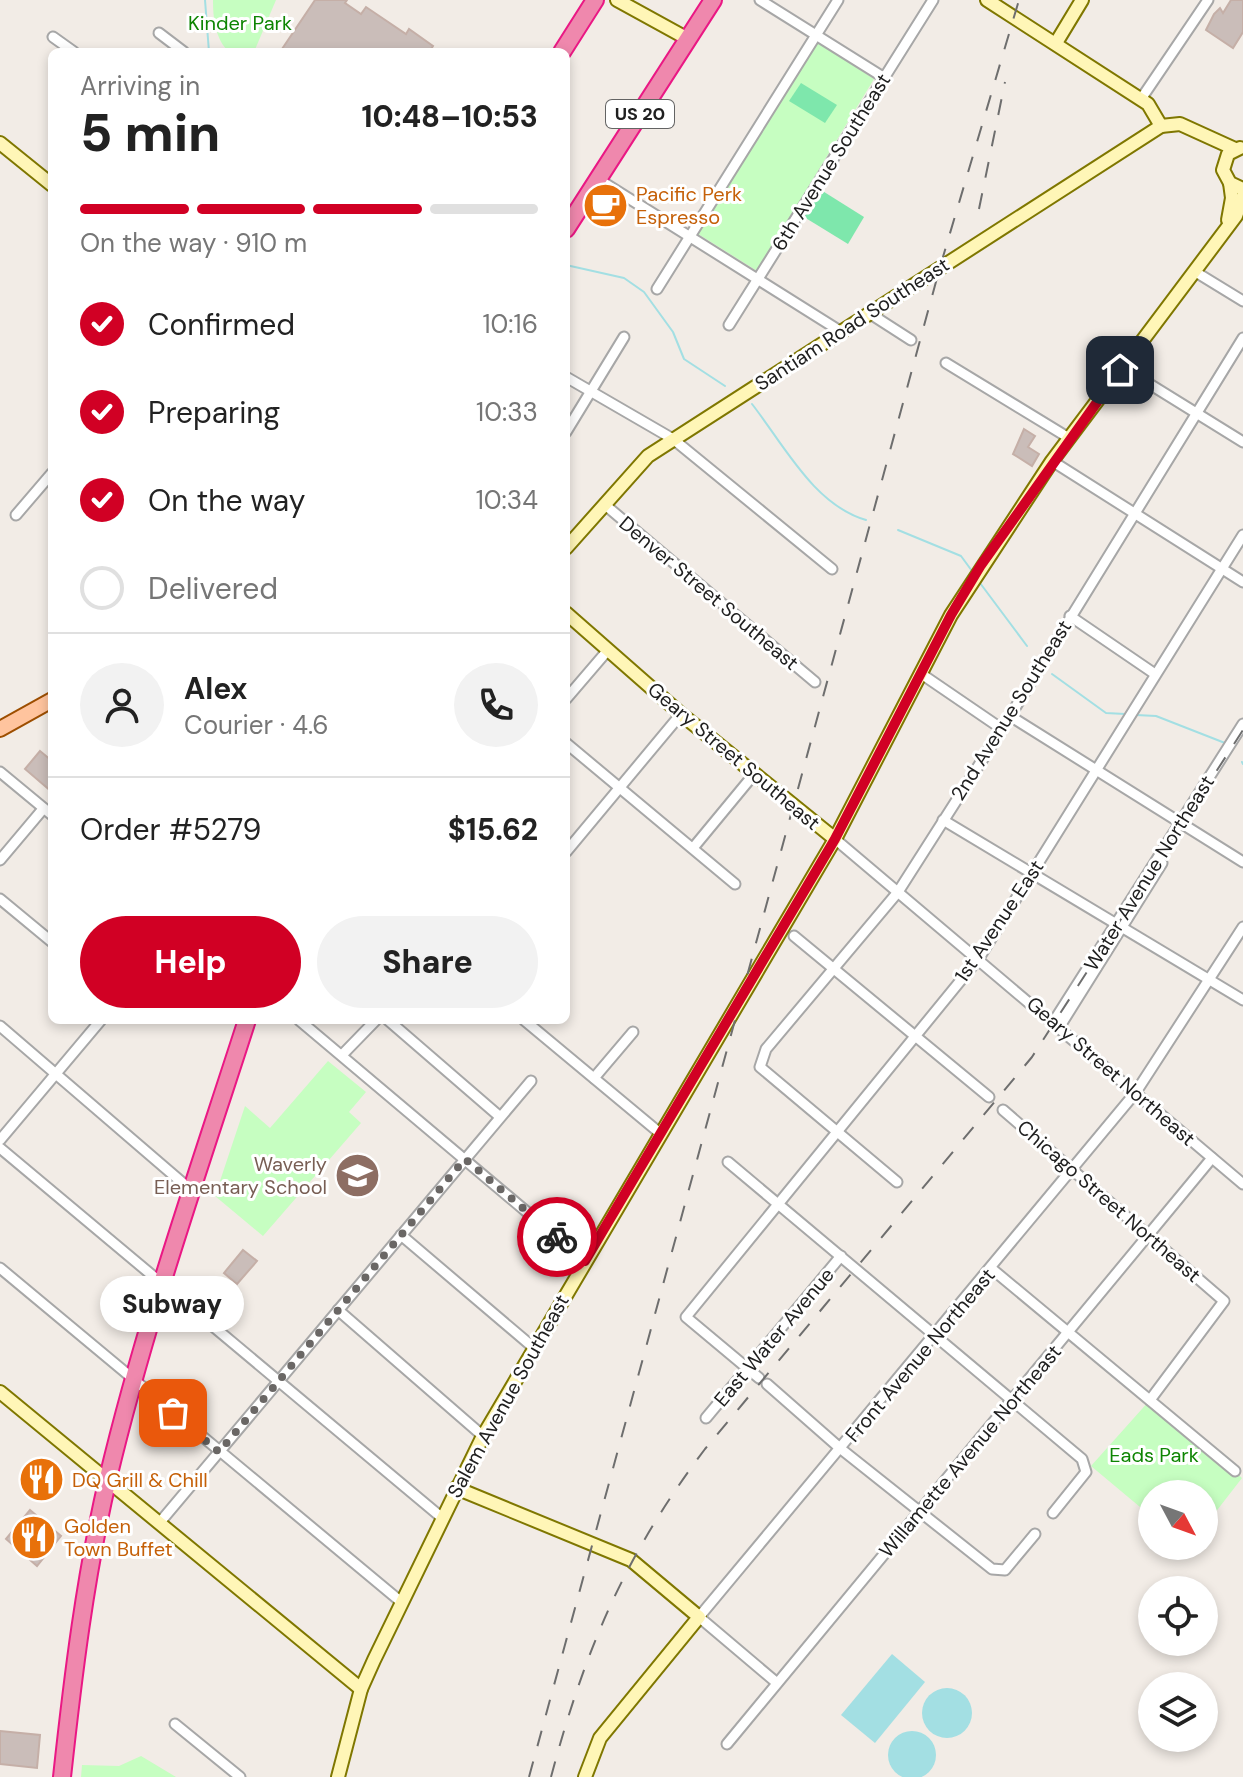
<!DOCTYPE html>
<meta charset="utf-8">
<style>
:root{--surface:#fff;--page:#f2f2f2;--text:#222;--muted:#767676;--line:#e0e0e0;--accent:#d10024}
body{margin:0;font-family:"DM Sans",sans-serif;background:var(--page);color:var(--text);height:100vh;display:flex;flex-direction:column;font-size:30px;white-space:nowrap}
*{box-sizing:border-box;margin:0}
p{font-size:26px;color:var(--muted)}
.icon{flex:none;width:44px;height:44px;fill:none;stroke:currentColor;stroke-width:2;stroke-linecap:round;stroke-linejoin:round}
.map{position:relative;flex:1;overflow:hidden}
.panel{position:absolute;left:48px;top:48px;width:522px;height:976px;display:flex;flex-direction:column;background:var(--surface);border-radius:12px;box-shadow:0 4px 12px #0003}
.panel>*{flex:none}
.needle{width:52px;rotate:131deg}
.fabs{position:absolute;left:1138px;top:1480px;display:grid;gap:16px}
.fabs a{display:grid;place-items:center;width:80px;height:80px;border-radius:50%;background:var(--surface);box-shadow:0 4px 12px #0003;font-size:40px}
.pin{position:absolute;display:grid;place-items:center;width:68px;height:68px;color:#fff;margin:-34px;border-radius:16px;box-shadow:0 4px 12px #0006}
.courier{position:absolute;display:grid;place-items:center;width:80px;height:80px;margin:-40px;border:6px solid #d10024;border-radius:50%;background:#fff;color:#222;box-shadow:0 2px 10px #0007}
.bubble{position:absolute;height:56px;border-radius:28px;background:var(--surface);box-shadow:0 4px 12px #0003;font-size:26px;font-weight:800;line-height:56px;text-align:center}
.headline em{font-style:normal;font-weight:800}
.headline div{display:flex;flex-direction:column-reverse}
.headline{display:flex;align-items:center;justify-content:space-between;height:136px;padding:0 32px}
h1{font-size:52px;font-weight:800;line-height:60px}
.bar{display:grid;grid-template-columns:repeat(4,1fr);gap:12px 8px;align-content:center;height:96px;padding:0 32px}
.bar i{height:10px;border-radius:6px;background:var(--line)}
.bar .on{background:var(--accent)}
.bar p{grid-column:span 4}
.line{display:flex;align-items:center;gap:20px;padding:0 32px;border-top:2px solid var(--line)}
.line div{flex:1}
.round{display:grid;place-items:center;flex:none;width:84px;height:84px;border-radius:42px;background:var(--page)}
ol{padding:0 32px;list-style:none}
li{display:flex;align-items:center;gap:24px;height:88px}
li p{margin-inline-start:auto}
li .icon{padding:8px;border-radius:50%;background:var(--accent);color:#fff;stroke-width:4}
li:last-child{color:var(--muted)}
li i{width:44px;height:44px;border:4px solid var(--line);border-radius:50%}
.button{display:flex;gap:16px;margin-top:auto;padding:16px 32px}
.button a{flex:1;height:92px;border-radius:48px;background:var(--accent);color:#fff;font-size:32px;font-weight:800;line-height:92px;text-align:center}
.button a+a{background:var(--page);color:var(--text)}
.map>svg:first-child{display:block}
.park{fill:#c6fec1}
.pitch{fill:#7ee7ac}
.water{fill:#a3dfe3}
.lines{fill:none;stroke-linecap:round;stroke-linejoin:round}
.stream{stroke:#a3dfe3;stroke-width:2}
.building{fill:#cabdb9;stroke:#c5afa7;stroke-width:2}
.street-casing{stroke:#a7a7a7;stroke-width:13}
.secondary-casing{stroke:#7f7700;stroke-width:16}
.primary-casing{stroke:#9d4e00;stroke-width:18}
.highway-casing{stroke:#ea1884;stroke-width:20}
.street{stroke:#fff;stroke-width:9}
.secondary{stroke:#fff6b7;stroke-width:12}
.primary{stroke:#ffc49e;stroke-width:14}
.highway{stroke:#ef88ad;stroke-width:16}
.rail{stroke:#6e6e6e;stroke-width:2;stroke-dasharray:16 16;stroke-linecap:butt}
.done{stroke:#6a6765;stroke-width:8;stroke-dasharray:0 14.4}
.route{stroke:#d10024;stroke-width:10}
.labels{text-anchor:middle;dominant-baseline:central;stroke-width:6;stroke-linejoin:round;paint-order:stroke}
.shield{fill:#fff;stroke:#636363;stroke-width:2}
.shield-label{font-size:18px;font-weight:bold;fill:#202020}
.park-label{font-size:20px;fill:#0e8503;stroke:#fff}
.street-label{font-size:20px;fill:#202020;stroke:#fff}
.food-label{font-size:20px;fill:#c56008;stroke:#fff;text-anchor:start}
.education-label{font-size:20px;fill:#785e54;stroke:#fff;text-anchor:end}
</style>
<div class="map">
<svg width="1243" height="1777" viewBox="0 0 1243 1777">
<rect width="100%" height="100%" fill="#f2ece6"/>
<g class="park">
<path d="M 213,0 L 276,0 L 254,52 L 229,52 C 215,39 213,18 213,0 Z"/>
<path d="M 816,41 L 874,79 L 757,271 L 698,234 Z"/>
<path d="M 328,1061 L 366,1092 L 349,1112 L 361,1123 L 263,1236 L 215,1196 L 245,1106 L 270,1128 Z"/>
<path d="M 1150,1400 L 1242,1478 L 1204,1527 L 1204,1494 L 1152,1494 L 1152,1517 L 1091,1466 Z"/>
<path d="M 141,1756 L 176,1777 L 81,1777 L 82,1765 L 119,1766 Z"/>
</g>
<g class="pitch">
<path d="M 801,83 L 837,105 L 825,123 L 789,101 Z"/>
<path d="M 821,190 L 864,217 L 848,244 L 804,217 Z"/>
</g>
<g class="water">
<path d="M 892,1654 L 925,1682 L 875,1743 L 841,1715 Z"/>
<circle cx="947" cy="1713" r="25"/>
<circle cx="912" cy="1755" r="24"/>
</g>
<g class="lines">
<g class="stream">
<path d="M 205,0 L 209,52"/>
<path d="M 566,265 L 624,278 L 644,292 L 673,332 L 684,359 L 725,386"/>
<path d="M 752,404 C 784,445 814,505 866,520"/>
<path d="M 898,530 L 961,556 L 972,571"/>
<path d="M 980,583 L 1027,646"/>
<path d="M 1052,674 L 1106,713 L 1125,714"/>
<path d="M 1136,715 L 1156,716 L 1225,743"/>
<path d="M 1242,762 L 1243,764"/>
</g>
</g>
<g class="building">
<path d="M 315,0 L 347,0 L 345,3 L 361,14 L 366,7 L 406,34 L 409,29 L 433,46 L 429,52 L 280,52 Z"/>
<path d="M 1231,0 L 1243,0 L 1243,32 L 1233,48 L 1206,30 L 1214,14 L 1220,8 L 1223,13 Z"/>
<path d="M 1024,429 L 1035,436 L 1028,447 L 1039,454 L 1032,466 L 1013,454 Z"/>
<path d="M 40,751 L 52,761 L 52,792 L 25,769 Z"/>
<path d="M 243,1250 L 257,1261 L 237,1284 L 224,1273 Z"/>
<path d="M 55,1472 L 56,1485 L 28,1487 L 27,1475 Z"/>
<path d="M 30,1510 L 61,1536 L 37,1566 L 6,1539 Z"/>
<path d="M 0,1731 L 40,1735 L 37,1768 L 0,1764 Z"/>
</g>
<g class="lines">
<defs>
<g id="street">
<path d="M 760,0 L 883,77"/>
<path d="M 159,33 L 184,52"/>
<path d="M 53,37 L 74,52"/>
<path d="M 1141,99 L 1208,0"/>
<path d="M 598,179 L 840,331"/>
<path d="M 1194,271 L 1243,301"/>
<path d="M 657,289 L 838,0"/>
<path d="M 869,313 L 911,340"/>
<path d="M 729,325 L 933,0"/>
<path d="M 946,363 L 1069,438"/>
<path d="M 1122,367 L 1243,442"/>
<path d="M 566,377 L 673,439 L 832,569"/>
<path d="M 566,432 L 624,337"/>
<path d="M 1052,461 L 1243,582"/>
<path d="M 604,504 L 815,682"/>
<path d="M 16,515 L 52,473"/>
<path d="M 1070,616 L 1155,674"/>
<path d="M 920,673 L 1002,729"/>
<path d="M 566,699 L 608,650"/>
<path d="M 1010,716 L 1243,862"/>
<path d="M 566,743 L 735,884"/>
<path d="M 0,772 L 52,815"/>
<path d="M 943,820 L 1243,1000"/>
<path d="M 835,839 L 1243,1184"/>
<path d="M 693,848 L 755,773"/>
<path d="M 566,852 L 681,714"/>
<path d="M 0,860 L 43,809"/>
<path d="M 0,899 L 52,942"/>
<path d="M 794,936 L 989,1097"/>
<path d="M 299,1020 L 585,1261"/>
<path d="M 388,1020 L 499,1116"/>
<path d="M 524,1020 L 661,1134"/>
<path d="M 1054,1021 L 1243,724"/>
<path d="M 0,1026 L 192,1191"/>
<path d="M 1060,1026 L 1162,863"/>
<path d="M 342,1055 L 376,1020"/>
<path d="M 594,1078 L 633,1032"/>
<path d="M 1003,1110 L 1224,1301 L 1150,1400"/>
<path d="M 0,1140 L 101,1020"/>
<path d="M 0,1148 L 441,1517"/>
<path d="M 728,1162 L 1082,1459 L 1086,1472 L 1053,1513"/>
<path d="M 897,1182 L 760,1067 L 766,1049 L 898,892 L 1002,729 L 1243,338"/>
<path d="M 401,1235 L 534,1348"/>
<path d="M 0,1268 L 400,1601"/>
<path d="M 992,1269 L 1235,1471"/>
<path d="M 338,1310 L 483,1436"/>
<path d="M 759,1378 L 686,1317 L 979,958 L 1243,535"/>
<path d="M 767,1384 L 841,1449 L 992,1569 L 1005,1570 L 1035,1534"/>
<path d="M 706,1418 L 841,1256"/>
<path d="M 161,1521 L 531,1081"/>
<path d="M 777,1683 L 699,1617 L 1136,1092 L 1243,927"/>
<path d="M 175,1724 L 240,1777"/>
<path d="M 727,1744 L 1212,1158"/>
</g>
<g id="secondary">
<path d="M 617,0 L 688,39"/>
<path d="M 987,0 L 1148,104 L 1161,126"/>
<path d="M 1056,43 L 1082,0"/>
<path d="M 0,143 L 52,185"/>
<path d="M 1240,148 L 1228,154 L 1223,170 L 1230,183 L 1243,189"/>
<path d="M 1228,220 L 1232,198 L 1230,183"/>
<path d="M 566,548 L 648,456 L 1161,126 L 1180,124 L 1235,149"/>
<path d="M 566,613 L 681,714 L 835,839"/>
<path d="M 0,1392 L 361,1689"/>
<path d="M 456,1488 L 631,1560 L 699,1617 L 600,1738 L 585,1777"/>
<path d="M 338,1777 L 361,1689 L 374,1660 L 483,1436 L 835,839 L 951,615 L 1052,461 L 1236,216 L 1243,196"/>
</g>
<path id="primary" d="M 0,729 L 52,700"/>
<g id="highway">
<path d="M 562,52 L 595,0"/>
<path d="M 566,229 L 713,0"/>
<path d="M 62,1777 C 73,1676 85,1577 108,1478 C 145,1323 198,1172 247,1020"/>
</g>
</defs>
<use href="#street" class="street-casing"/>
<use href="#secondary" class="secondary-casing"/>
<use href="#primary" class="primary-casing"/>
<use href="#highway" class="highway-casing"/>
<use href="#street" class="street"/>
<use href="#secondary" class="secondary"/>
<use href="#primary" class="primary"/>
<use href="#highway" class="highway"/>
<g class="rail">
<path d="M 979,209 L 1005,82"/>
<path d="M 529,1777 L 940,267 L 1019,0"/>
<path d="M 551,1777 C 585,1649 625,1555 705,1449 L 1032,1057 L 1243,730"/>
</g>
</g>
<g class="lines">
<path class="done" d="M 173,1413 L 219,1452 L 465,1159 L 557,1237"/>
<path class="route" d="M 557,1237 L 585,1261 L 835,839 L 951,615 L 981,565 L 1120,370"/>
</g>
<defs>
<symbol id="cafe-disc" viewBox="-11 -11 22 22"><circle r="9.5" fill="#e8710a" stroke="#fff"/><path d="M-5.5-4.5H6V0H3Q3 3.5 0 3.5H-2.5Q-5.5 3.5-5.5 0ZM3-3.2v2h1.7v-2ZM-6 4.5H4V6H-6Z" fill="#fff"/></symbol>
<symbol id="school-disc" viewBox="-11 -11 22 22"><circle r="9.5" fill="#8d6e63" stroke="#fff"/><path d="M0-5L7-2L0 1L-7-2ZM-4 1L0 2.5L4 1V4Q0 6-4 4Z" fill="#fff"/></symbol>
<symbol id="restaurant-disc" viewBox="-11 -11 22 22"><circle r="9.5" fill="#e8710a" stroke="#fff"/><path d="M-5-6h1v4h1v-4h1v4h1v-4h1v5L-1.5 .5V6h-2V.5L-5-1ZM5-6V6H3V1.5H1.5Q1.5-4 5-6Z" fill="#fff"/></symbol>
</defs>
<g fill-rule="evenodd">
<use href="#cafe-disc" x="580" y="180" width="51" height="51"/>
<use href="#school-disc" x="332" y="1150" width="51" height="51"/>
<use href="#restaurant-disc" x="16" y="1454" width="51" height="51"/>
<use href="#restaurant-disc" x="8" y="1512" width="51" height="51"/>
</g>
<g class="labels">
<rect class="shield" x="606" y="100" width="68" height="28" rx="6"/>
<g class="shield-label">
<text x="640" y="114">US 20</text>
</g>
<g class="park-label">
<text x="240" y="23">Kinder Park</text>
<text x="1154" y="1455">Eads Park</text>
</g>
<g class="street-label">
<text transform="translate(831 162) rotate(-58)">6th Avenue Southeast</text>
<text transform="translate(852 324) rotate(-33)">Santiam Road Southeast</text>
<text transform="translate(709 593) rotate(40)">Denver Street Southeast</text>
<text transform="translate(1011 710) rotate(-58)">2nd Avenue Southeast</text>
<text transform="translate(734 756) rotate(40)">Geary Street Southeast</text>
<text transform="translate(1149 873) rotate(-58)">Water Avenue Northeast</text>
<text transform="translate(999 921) rotate(-56)">1st Avenue East</text>
<text transform="translate(1111 1071) rotate(41)">Geary Street Northeast</text>
<text transform="translate(1109 1201) rotate(41)">Chicago Street Northeast</text>
<text transform="translate(774 1337) rotate(-50)">East Water Avenue</text>
<text transform="translate(920 1355) rotate(-50)">Front Avenue Northeast</text>
<text transform="translate(508 1396) rotate(-61)">Salem Avenue Southeast</text>
<text transform="translate(970 1451) rotate(-50)">Willamette Avenue Northeast</text>
</g>
<g class="food-label">
<text x="636" y="194">Pacific Perk<tspan x="636" dy="23">Espresso</tspan></text>
<text x="72" y="1480">DQ Grill &amp; Chill</text>
<text x="64" y="1526">Golden<tspan x="64" dy="23">Town Buffet</tspan></text>
</g>
<g class="education-label">
<text x="327" y="1164">Waverly<tspan x="327" dy="23">Elementary School</tspan></text>
</g>
</g>
</svg>
<div class="fabs">
<a><svg class="needle" viewBox="-14 -14 28 28"><path d="M0-13l5 13h-10z" fill="#e53935"/><path d="M0 13l5-13h-10z" fill="#767676"/></svg></a>
<a><svg class="icon" aria-label="locate" viewBox="0 0 24 24"><circle cx="12" cy="12" r="6"/><path d="M12 2v4M12 18v4M2 12h4M18 12h4"/></svg></a>
<a><svg class="icon" aria-label="layers" viewBox="0 0 24 24"><path d="M12 4l9 5-9 5-9-5zM3 14l9 5 9-5"/></svg></a>
</div>
<div class="pin" style="left:173px;top:1413px;background:#ea580c"><svg class="icon" aria-label="bag" viewBox="0 0 24 24"><path d="M5 8h14l-1 12H6zM9 8a3 3 0 0 1 6 0"/></svg></div>
<div class="pin" style="left:1120px;top:370px;background:#1f2937"><svg class="icon" aria-label="home" viewBox="0 0 24 24"><path d="M3 11l9-7 9 7M6 9v11h12V9"/></svg></div>
<div class="courier" style="left:557px;top:1237px"><svg class="icon" aria-label="bike" viewBox="0 0 24 24"><circle cx="6" cy="16" r="4"/><circle cx="18" cy="16" r="4"/><path d="M6 16l4-8h5l3 8M10 8l3 8H6M13 5h3"/></svg></div>
<div class="bubble" style="left:100px;top:1276px;width:144px">Subway</div>
<section class="panel">
<div class="headline"><div><h1>5 min</h1><p>Arriving in</p></div><em>10:48–10:53</em></div>
<div class="bar"><i class="on"></i><i class="on"></i><i class="on"></i><i></i><p>On the way · 910 m</p></div>
<ol>
<li><svg class="icon" aria-label="check" viewBox="0 0 24 24"><path d="M5 12l5 5 9-10"/></svg>Confirmed<p>10:16</p></li>
<li><svg class="icon" aria-label="check" viewBox="0 0 24 24"><path d="M5 12l5 5 9-10"/></svg>Preparing<p>10:33</p></li>
<li><svg class="icon" aria-label="check" viewBox="0 0 24 24"><path d="M5 12l5 5 9-10"/></svg>On the way<p>10:34</p></li>
<li><i></i>Delivered</li>
</ol>
<div class="line" style="height:144px"><a class="round"><svg class="icon" aria-label="person" viewBox="0 0 24 24"><circle cx="12" cy="8" r="4"/><path d="M4 21q1-7 8-7t8 7"/></svg></a><div><b>Alex</b><p>Courier · 4.6</p></div><a class="round"><svg class="icon" aria-label="phone" viewBox="0 0 24 24"><path d="M5 4h4l2 5-3 2q2 4 5 5l2-3 5 2v4C11 20 4 13 5 4z"/></svg></a></div>
<div class="line" style="height:104px"><div>Order #5279</div><b>$15.62</b></div>
<div class="button"><a>Help</a><a>Share</a></div>
</section>
</div>
